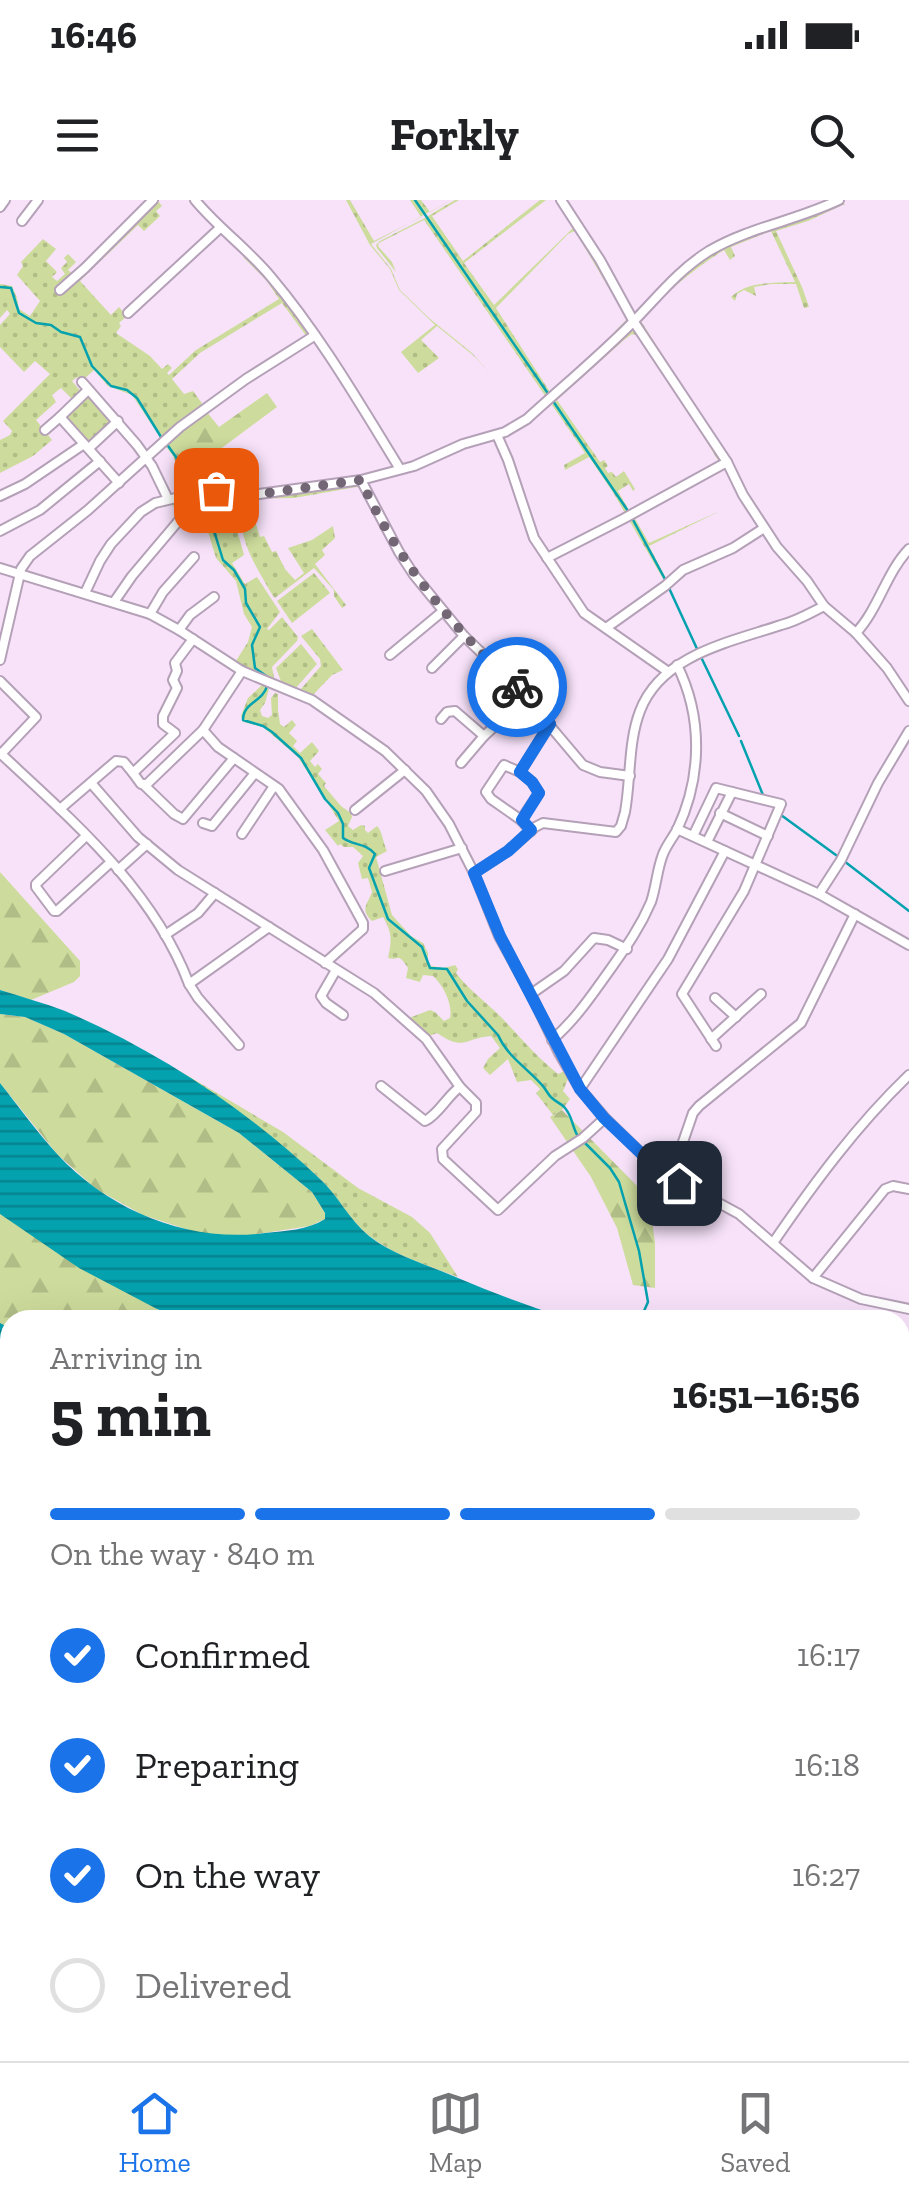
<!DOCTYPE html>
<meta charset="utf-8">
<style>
:root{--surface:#fff;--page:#f2f2f2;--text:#202124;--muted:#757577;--line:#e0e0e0;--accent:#1a73e8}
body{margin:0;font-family:"Zilla Slab",serif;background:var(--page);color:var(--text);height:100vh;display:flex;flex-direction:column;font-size:38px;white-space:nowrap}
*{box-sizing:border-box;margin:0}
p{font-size:32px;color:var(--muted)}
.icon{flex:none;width:55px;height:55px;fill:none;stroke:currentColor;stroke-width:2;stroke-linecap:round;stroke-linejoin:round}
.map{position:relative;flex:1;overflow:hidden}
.panel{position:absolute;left:0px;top:1110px;width:910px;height:752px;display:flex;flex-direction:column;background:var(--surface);border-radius:30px 30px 0 0;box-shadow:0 10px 40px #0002}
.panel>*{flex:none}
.pin{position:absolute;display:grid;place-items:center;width:85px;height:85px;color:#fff;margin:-42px;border-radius:20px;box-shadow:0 5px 15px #0006}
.courier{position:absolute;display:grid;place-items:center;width:100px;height:100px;margin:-50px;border:8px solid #1a73e8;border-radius:50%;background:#fff;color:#222;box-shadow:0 2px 12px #0007}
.overview em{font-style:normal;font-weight:700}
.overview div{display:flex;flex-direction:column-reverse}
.overview{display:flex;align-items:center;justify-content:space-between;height:170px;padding:0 50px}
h1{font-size:65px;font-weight:700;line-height:75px}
.bar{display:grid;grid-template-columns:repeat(4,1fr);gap:15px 10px;align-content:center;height:120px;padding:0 50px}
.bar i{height:12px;border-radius:8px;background:var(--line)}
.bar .active{background:var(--accent)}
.bar p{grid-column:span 4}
ol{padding:0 50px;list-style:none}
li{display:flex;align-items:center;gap:30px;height:110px}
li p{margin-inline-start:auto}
li .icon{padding:10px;border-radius:50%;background:var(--accent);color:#fff;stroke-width:4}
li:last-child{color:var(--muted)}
li i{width:55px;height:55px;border:5px solid var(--line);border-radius:50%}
.status{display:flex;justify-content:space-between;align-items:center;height:70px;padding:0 50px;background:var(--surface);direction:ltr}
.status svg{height:28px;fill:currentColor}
header{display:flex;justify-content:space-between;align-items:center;height:130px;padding:0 50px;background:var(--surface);font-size:45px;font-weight:700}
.dock{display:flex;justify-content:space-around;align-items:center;height:140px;border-top:2px solid var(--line);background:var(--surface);font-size:28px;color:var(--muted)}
.dock a{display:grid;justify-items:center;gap:5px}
.dock .active{color:var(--accent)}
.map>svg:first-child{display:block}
.grass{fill:url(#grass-dots)}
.forest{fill:url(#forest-firs)}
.water{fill:url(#water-rules)}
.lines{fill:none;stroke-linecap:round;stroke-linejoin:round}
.stream{stroke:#04a2af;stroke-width:2.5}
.minor-casing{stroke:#b4a0b7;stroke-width:12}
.minor{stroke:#fff;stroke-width:8}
.done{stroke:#736675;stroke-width:10;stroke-dasharray:0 18}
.route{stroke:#1a73e8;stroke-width:12}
</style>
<div class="status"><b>16:46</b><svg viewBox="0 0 49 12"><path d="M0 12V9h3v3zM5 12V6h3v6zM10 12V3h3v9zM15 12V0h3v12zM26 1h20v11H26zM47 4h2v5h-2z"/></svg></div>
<header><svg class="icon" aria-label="menu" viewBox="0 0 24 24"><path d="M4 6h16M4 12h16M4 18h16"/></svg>Forkly<svg class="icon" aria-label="search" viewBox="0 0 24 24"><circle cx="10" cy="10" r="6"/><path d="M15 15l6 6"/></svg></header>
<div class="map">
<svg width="909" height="1861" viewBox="0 0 909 1861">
<defs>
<pattern id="grass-dots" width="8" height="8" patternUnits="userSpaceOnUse" patternTransform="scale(2.5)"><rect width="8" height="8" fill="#cddc9c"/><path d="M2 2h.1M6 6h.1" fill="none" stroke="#b0bd87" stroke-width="1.8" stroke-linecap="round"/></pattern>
<pattern id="forest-firs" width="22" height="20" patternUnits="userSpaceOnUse" patternTransform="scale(2.5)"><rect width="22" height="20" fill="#cddc9c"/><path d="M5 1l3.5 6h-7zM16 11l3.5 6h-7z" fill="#b0bd87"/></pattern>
<pattern id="water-rules" width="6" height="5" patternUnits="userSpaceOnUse" patternTransform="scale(2.5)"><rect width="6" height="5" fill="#04a2af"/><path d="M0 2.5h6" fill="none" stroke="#06848f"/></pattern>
</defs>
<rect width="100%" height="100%" fill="#f7e2fa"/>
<g class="grass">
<path d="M 346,0 L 350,0 L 374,41 L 421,17 L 410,0 L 421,0 L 430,12 L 451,0 L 371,44 L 391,69 L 400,90 L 429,118 L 472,153 L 490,173 L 474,156 L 437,126 L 421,140 L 439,158 L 418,173 L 401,152 L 435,125 L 399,90 L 390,69 L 370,45 Z"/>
<path d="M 455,0 L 459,0 L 432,16 L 463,61 L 540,0 L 546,0 L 464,63 L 494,105 L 573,28 L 555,0 L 558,0 L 586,41 L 628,116 L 628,121 L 617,133 L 615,131 L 627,119 L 575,31 L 568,34 L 496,108 L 550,192 L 546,197 L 424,20 L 379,43 L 378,46 L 392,62 L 396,72 L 377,48 L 376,45 L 380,41 L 423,19 Z"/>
<path d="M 158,1 L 162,6 L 156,11 L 160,16 L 144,31 L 138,25 L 80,81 L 111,115 L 119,107 L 127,116 L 119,123 L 121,126 L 116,133 L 150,156 L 162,169 L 168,164 L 172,168 L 167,173 L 169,175 L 196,150 L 279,99 L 266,80 L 243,57 L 246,56 L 284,96 L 310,135 L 307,137 L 282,103 L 200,153 L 172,179 L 184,194 L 193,191 L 204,206 L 162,240 L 132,195 L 108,186 L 94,170 L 82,181 L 77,177 L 72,181 L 83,194 L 74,201 L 61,188 L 52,195 L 56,202 L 36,220 L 52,240 L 33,256 L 0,273 L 0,240 L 10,235 L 12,231 L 3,221 L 50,174 L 35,161 L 24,172 L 0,147 L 0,125 L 10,114 L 7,110 L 0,118 L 0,84 L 12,86 L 17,98 L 19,109 L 30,116 L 40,101 L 17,75 L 23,66 L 21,62 L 43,39 L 56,49 L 46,61 L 57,72 L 52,77 L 57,81 L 65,74 L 61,68 L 67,62 L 64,58 L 68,54 L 76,62 L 68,70 L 79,79 Z"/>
<path d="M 840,2 L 845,4 L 808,21 L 776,31 L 802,87 L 809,107 L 804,108 L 796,84 L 771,84 L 754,87 L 756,96 L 744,90 L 737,94 L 735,101 L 731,97 C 748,81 772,83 795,82 L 771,31 L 731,47 L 735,56 L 730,60 L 724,50 C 692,70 666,92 641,121 L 669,165 L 666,165 L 639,122 L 640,117 L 675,79 L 706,56 L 746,35 L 806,18 Z"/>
<path d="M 634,131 L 640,136 L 632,134 L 624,140 L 557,200 L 600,262 L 604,260 L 608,266 L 605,268 L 608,273 L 612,272 L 616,277 L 624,271 L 635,289 L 633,291 L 629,284 L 618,291 L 630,312 L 719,262 L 703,236 L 706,235 L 726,264 L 633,315 L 649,343 L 722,310 L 649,346 L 668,382 L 666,384 L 614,294 L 589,257 L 565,270 L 564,265 L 585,253 L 552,205 L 557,200 L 556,198 L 627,132 Z"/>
<path d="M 89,194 L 116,220 L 89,245 L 62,217 Z"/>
<path d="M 359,284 L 375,314 L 455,429 L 413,380 L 400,362 L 361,289 L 357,287 L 294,298 L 248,299 L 260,337 L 264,336 L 272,352 L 276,351 L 285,369 L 295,380 L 304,373 L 288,348 L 312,340 L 333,326 L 335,338 L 322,350 L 325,355 L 315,364 L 346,405 L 342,408 L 334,396 L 334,390 L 314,368 L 275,398 L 273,396 C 256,366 233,334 244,298 L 307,292 Z"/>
<path d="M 209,294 L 221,294 L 237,299 L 236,326 L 244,355 L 232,363 L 245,384 L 257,377 L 280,412 L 267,429 L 269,430 L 282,417 L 298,437 L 297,441 L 272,467 L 275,482 L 234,464 L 248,442 L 252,427 L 244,414 L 236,381 L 216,358 L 206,325 L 192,302 L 180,305 L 183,309 L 186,309 L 191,315 L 190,319 L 198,327 L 194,330 L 172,305 L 155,309 L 162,304 Z"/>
<path d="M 314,373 L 330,393 L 292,423 L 277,401 Z"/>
<path d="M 312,429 L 343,470 L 332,475 L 312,496 L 300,490 L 321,466 L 320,459 L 301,436 Z"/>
<path d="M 301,444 L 317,464 L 295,489 L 282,484 L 276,468 Z"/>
<path d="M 262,485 L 269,489 L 265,503 L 260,510 L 262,516 L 268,518 L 272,515 L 271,498 L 275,493 L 278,494 L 278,510 L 280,524 L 284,527 L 292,520 L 296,525 L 289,533 L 297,541 L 293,546 L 300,553 L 312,542 L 319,551 L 310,561 L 315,567 L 318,564 L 322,569 L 318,574 L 326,583 L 324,586 L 341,606 L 351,613 L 352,617 L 348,626 L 353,630 L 361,625 L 365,626 L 365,630 L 368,633 L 377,626 C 382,630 383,643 387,651 L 376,657 L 392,715 L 411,736 L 423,743 L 428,753 L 428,763 L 431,766 L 444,768 L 455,765 L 458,769 L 456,773 C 469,790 486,802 501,817 C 520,837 537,857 558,874 L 567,870 L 569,876 L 563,891 L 570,899 L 562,910 L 553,915 L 536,893 L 540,889 L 531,880 L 517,882 L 508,859 L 490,875 L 483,868 L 488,859 L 500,848 L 491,836 C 464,838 465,852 437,833 L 429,836 L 409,818 L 430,810 L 435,812 L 444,821 L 450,818 C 453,804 443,785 433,776 L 423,775 L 420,782 L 406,778 L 408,768 C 397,752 401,761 388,758 C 392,740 392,732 383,717 L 372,721 C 360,710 367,705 372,692 L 368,678 L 362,679 L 358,663 L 363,656 L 353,647 L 344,647 L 340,644 L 338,646 L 325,630 L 339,621 L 298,557 L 263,527 L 243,522 L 241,516 L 248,498 Z"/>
<path d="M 178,870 L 283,932 L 358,988 L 412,1017 L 430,1033 L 458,1077 C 428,1066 393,1055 368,1035 C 348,1019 337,994 318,977 C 274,937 226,904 178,870 Z"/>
</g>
<g class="forest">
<path d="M 267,193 L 277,207 L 215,253 L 212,250 L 201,256 L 204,262 L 189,270 L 178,268 L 173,256 L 164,244 L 206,211 L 219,227 Z"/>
<path d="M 0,672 L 80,761 L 80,776 L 74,782 L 31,800 L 0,790 Z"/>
<path d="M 0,814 L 25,817 L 64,834 L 239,933 L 312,992 L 325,1013 L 325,1019 L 310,1026 L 251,1035 L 221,1036 L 198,1033 L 143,1015 L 96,989 L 57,954 L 0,883 Z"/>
<path d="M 562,910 L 649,998 L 655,1043 L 655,1088 L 633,1085 L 617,1028 L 591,977 L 550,917 Z"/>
<path d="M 0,1014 L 157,1109 L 186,1120 L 10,1120 L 10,1128 L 0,1123 Z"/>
<path d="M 900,1350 L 909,1354 L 909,1619 L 900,1614 Z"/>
</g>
<g class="water">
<path d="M 0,790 C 22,797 44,803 65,811 C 158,851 246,909 319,978 C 338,995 349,1020 369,1036 C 394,1056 429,1065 458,1078 C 496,1094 533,1108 573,1120 L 186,1120 L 157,1109 L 79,1068 L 0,1014 L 0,883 C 19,907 37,932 58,955 C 110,1011 189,1043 265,1033 C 285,1031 308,1030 325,1019 L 325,1013 L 312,992 L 239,933 L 64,834 L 25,817 L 0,814 Z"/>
<path d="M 0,1123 L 10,1128 L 10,1414 L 0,1408 Z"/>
<path d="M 900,1614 L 909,1619 L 909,1861 L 770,1861 L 760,1853 L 900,1852 Z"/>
</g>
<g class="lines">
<g class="stream">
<path d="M 415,0 L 549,195"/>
<path d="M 0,87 L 11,88 L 19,113 L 36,123 L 51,125 L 61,132 L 80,137 L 92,166 L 111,186 L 127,190 L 137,198 L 161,237"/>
<path d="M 553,201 L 628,311"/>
<path d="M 166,243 L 176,257 L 183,274 L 194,288"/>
<path d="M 199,296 L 215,334 L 223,360 L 234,370 L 245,389 L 246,403 L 260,427 L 252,445 L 255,468 L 269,478"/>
<path d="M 632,318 L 666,381"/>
<path d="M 669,388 L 698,451"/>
<path d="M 701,457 L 739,536"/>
<path d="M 267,486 C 263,502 243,502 243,520 L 263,526 L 272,532 L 301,558 L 325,599 L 338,613 L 343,624 L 343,638 C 354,646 364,642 375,654 L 369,668 L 388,719 L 422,747 L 430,768 L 447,769 L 467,801 L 498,835 C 507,856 527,868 542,885 C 546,889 548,895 552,898 C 556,902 562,904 565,908 C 573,917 572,928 579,938"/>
<path d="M 741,541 L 763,595"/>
<path d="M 781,615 L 840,658"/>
<path d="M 844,661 L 909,711"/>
<path d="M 585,943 L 610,968 L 619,982 L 639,1051 L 648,1102 L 640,1120"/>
</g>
<defs>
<g id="minor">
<path d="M 195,0 C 218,28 248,49 271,77 C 320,135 360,204 400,269"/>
<path d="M 561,0 L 600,60 L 634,122 L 727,262 L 743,295 L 777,347 L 807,381 L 824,406 L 856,433 L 887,468 L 909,501"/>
<path d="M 0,7 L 5,0"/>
<path d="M 22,21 L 38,0"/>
<path d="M 60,90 L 85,68 L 153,0"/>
<path d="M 128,113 L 220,28"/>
<path d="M 82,182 L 137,245 L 152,266 L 168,299"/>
<path d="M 88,190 L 60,217 L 119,283"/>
<path d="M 45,230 L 60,217"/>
<path d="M 497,235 L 508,260 L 534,338 L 584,413 L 667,471"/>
<path d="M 89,248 L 118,221"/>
<path d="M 361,280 L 399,352 L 414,375 L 464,436 L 518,488 L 583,565 L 600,572 L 630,576"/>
<path d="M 0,296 L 25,284 L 84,244"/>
<path d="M 0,331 L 40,310 L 100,261"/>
<path d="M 547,358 L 623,319 L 727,262"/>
<path d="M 0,368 L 150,414 L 179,430 L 242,471 L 312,500 L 385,551 L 426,591 L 449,624 L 474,673 L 499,736 L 531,794 L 559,853 L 580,889 L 605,918 L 646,958 L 667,975 L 739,1014 L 813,1078 L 861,1099 L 909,1109"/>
<path d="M 85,393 L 100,361 L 111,344 L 141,312 L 155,303 L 209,290 L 259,294 L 361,280 L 414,266 L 463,244 L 505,232 L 527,219 C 561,188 597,158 630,125 C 656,99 677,71 709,51 C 750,27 795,21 839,0"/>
<path d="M 114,402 L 132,376 L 181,318"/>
<path d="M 150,414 L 163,392 L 194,357"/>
<path d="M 606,428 L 665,386 L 683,370 L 733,348 L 764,328"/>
<path d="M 179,430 L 190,415 L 214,397"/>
<path d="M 856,433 C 879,408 886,373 909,349"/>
<path d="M 390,455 L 443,411"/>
<path d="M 0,460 L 21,369 L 30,356 L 88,310 L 180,227 L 246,179 L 314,136"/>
<path d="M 432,468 L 464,436"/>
<path d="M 242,471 L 203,530 L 218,547 L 279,589 L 323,650 L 363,723 L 363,729 L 325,763"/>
<path d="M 0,481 L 36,517 L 1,554"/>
<path d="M 441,519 L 447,512 L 455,511 L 484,536 L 526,497"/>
<path d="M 0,553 C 73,621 153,689 189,784 L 269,727"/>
<path d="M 461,563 L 484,536"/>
<path d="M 520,572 L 504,565 L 486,592 L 491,599 L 521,620"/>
<path d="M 133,573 L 141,584 L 147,584 L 203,530"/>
<path d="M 91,583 L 138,637 L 178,670 L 374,793 L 426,839 L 460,887 L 476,903 L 476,912 L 442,949 L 443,959 L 498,1010 L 555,956 L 583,938 L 605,918"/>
<path d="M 144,585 L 174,614 L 183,619 L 234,558"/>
<path d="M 60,609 L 116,561 L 124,562 L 133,573 L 175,533 L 163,524 L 163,516 L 177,488 L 173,480 L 177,471 L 175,463 L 193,439"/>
<path d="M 355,610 L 405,570"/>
<path d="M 720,613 L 768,636"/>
<path d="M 203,623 L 212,626 L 255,573"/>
<path d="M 677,629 L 819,694 L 909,745"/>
<path d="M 531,631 L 521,620 L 539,593 L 532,582 L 520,572 L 550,524"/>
<path d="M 242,634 L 274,586"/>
<path d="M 86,636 L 36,684 L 36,687 L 54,711 L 57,711 L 111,662"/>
<path d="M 693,636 L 716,588 L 781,604 L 744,691 L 682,794 L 716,846"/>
<path d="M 707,642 L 732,592"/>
<path d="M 118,670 L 147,644"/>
<path d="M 385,671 L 462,648"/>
<path d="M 474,673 L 508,651 L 535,627 L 543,623 L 616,632 L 621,626 L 625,612 C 631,579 628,542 640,511 C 661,455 730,442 781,425 C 797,421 810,413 824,406"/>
<path d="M 819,694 L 841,660 L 878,583 L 909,531"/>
<path d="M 165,735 L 198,713 L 215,693"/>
<path d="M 336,770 L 321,796 L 326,803 L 343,815"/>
<path d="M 189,784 L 198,798 L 239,845"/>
<path d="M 531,794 L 564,771 L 594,738 L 608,740 L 627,749"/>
<path d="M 715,798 L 736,817"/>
<path d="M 711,839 L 761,794"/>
<path d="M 552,840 C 575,820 589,799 607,774 C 624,750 639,730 651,702 C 656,687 657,671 662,657 C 665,647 672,639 677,630 C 702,577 703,517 677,465"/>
<path d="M 381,886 L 425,921 C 439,914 447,896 460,887"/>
<path d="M 580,889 L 668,759 L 725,651"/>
<path d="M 667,975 L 675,965 L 693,913 L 699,906 L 801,823 L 855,714"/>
<path d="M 773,1043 C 814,983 857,925 909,875"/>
<path d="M 813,1078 L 885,989 L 893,986 L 909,989"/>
<path d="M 0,1479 L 10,1483"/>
<path d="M 0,1566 L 10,1555"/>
<path d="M 0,1606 L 10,1597"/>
<path d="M 0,1770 L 10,1762"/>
<path d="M 0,1773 L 7,1780 L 10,1780"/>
<path d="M 50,1852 L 53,1861"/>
<path d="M 86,1852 L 90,1861"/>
<path d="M 121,1852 L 124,1861"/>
<path d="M 154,1852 L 157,1861"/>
<path d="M 430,1852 L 435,1861"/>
<path d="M 530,1852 L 536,1861"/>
<path d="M 698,1852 L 699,1861"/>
<path d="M 0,1859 L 22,1852"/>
<path d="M 331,1861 L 353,1852"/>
</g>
</defs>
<use href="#minor" class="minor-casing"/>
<use href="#minor" class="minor"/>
</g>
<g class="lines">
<path class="done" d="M 216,290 L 260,294 L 361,280 C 397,361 452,427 517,487"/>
<path class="route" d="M 517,487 L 550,524 L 520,572 L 532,582 L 539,593 L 522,620 L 531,630 L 508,651 L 474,673 L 500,736 L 580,889 L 604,918 L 646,958 L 679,983"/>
</g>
</svg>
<div class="pin" style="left:216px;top:290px;background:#ea580c"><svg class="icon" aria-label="bag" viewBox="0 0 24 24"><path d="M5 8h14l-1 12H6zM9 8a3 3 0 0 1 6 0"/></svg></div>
<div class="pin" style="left:679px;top:983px;background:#1f2937"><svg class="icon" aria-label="home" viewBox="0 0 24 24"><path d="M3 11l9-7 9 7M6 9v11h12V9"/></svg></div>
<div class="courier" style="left:517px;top:487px"><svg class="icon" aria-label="bike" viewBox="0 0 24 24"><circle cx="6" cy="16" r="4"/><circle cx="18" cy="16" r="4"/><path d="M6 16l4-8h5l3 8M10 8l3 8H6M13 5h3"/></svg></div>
<section class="panel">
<div class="overview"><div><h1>5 min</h1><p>Arriving in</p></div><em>16:51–16:56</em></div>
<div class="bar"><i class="active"></i><i class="active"></i><i class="active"></i><i></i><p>On the way · 840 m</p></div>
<ol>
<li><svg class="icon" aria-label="check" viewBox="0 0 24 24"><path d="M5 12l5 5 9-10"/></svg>Confirmed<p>16:17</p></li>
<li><svg class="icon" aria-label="check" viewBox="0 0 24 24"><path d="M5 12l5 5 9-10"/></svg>Preparing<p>16:18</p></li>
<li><svg class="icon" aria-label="check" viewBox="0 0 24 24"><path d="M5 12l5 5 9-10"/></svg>On the way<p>16:27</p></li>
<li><i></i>Delivered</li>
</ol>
</section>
</div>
<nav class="dock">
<a class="active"><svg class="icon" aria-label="home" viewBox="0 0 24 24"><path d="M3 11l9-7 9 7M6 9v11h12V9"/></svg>Home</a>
<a><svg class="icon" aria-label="map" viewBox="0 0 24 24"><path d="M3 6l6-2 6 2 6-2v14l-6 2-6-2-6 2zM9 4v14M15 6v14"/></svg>Map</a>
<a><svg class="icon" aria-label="saved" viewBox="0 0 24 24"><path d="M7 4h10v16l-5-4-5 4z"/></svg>Saved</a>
</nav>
